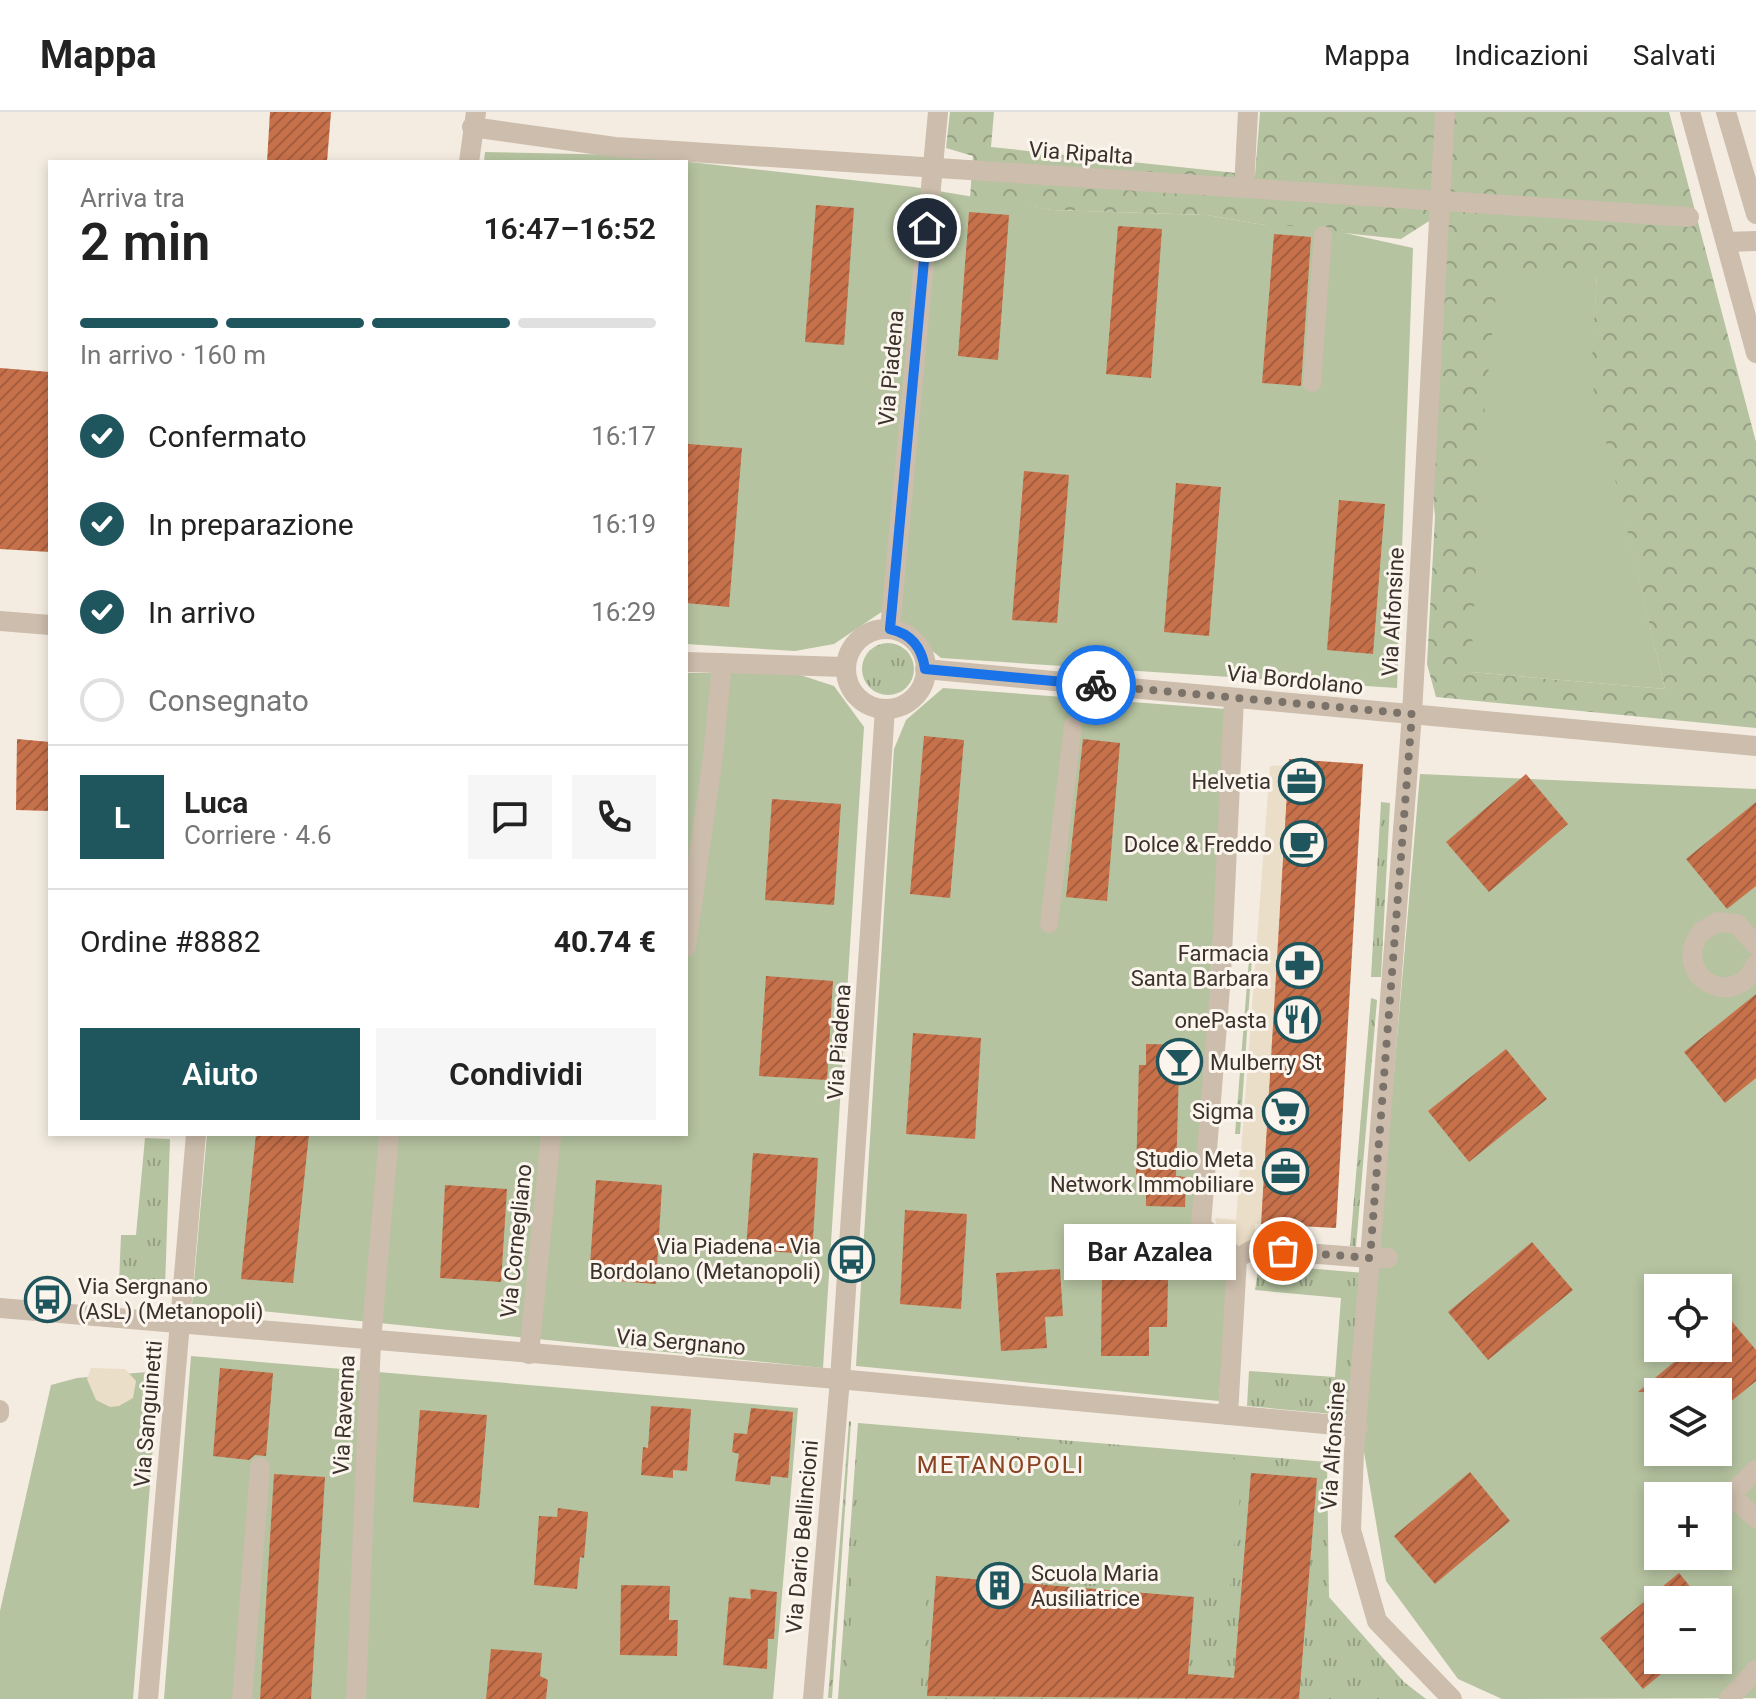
<!DOCTYPE html>
<html lang="it">
<meta charset="utf-8">
<style>
:root{--surface:#fff;--page:#f6f6f6;--text:#222;--muted:#767676;--line:#e0e0e0;--accent:#1f555d}
body{margin:0;font-family:Roboto,sans-serif;background:var(--page);color:var(--text);height:100vh;display:flex;flex-direction:column;font-size:30px;white-space:nowrap}
*{box-sizing:border-box;margin:0}
p{font-size:26px;color:var(--muted)}
.icon{flex:none;width:44px;height:44px;fill:none;stroke:currentColor;stroke-width:2;stroke-linecap:round;stroke-linejoin:round}
.map{position:relative;flex:1;overflow:hidden}
.panel{position:absolute;left:48px;top:48px;width:640px;height:976px;display:flex;flex-direction:column;background:var(--surface);border-radius:0px;box-shadow:0 4px 12px #0003}
.panel>*{flex:none}
.buttons{position:absolute;left:1644px;top:1162px;display:grid;gap:16px}
.buttons a{display:grid;place-items:center;width:88px;height:88px;border-radius:0px;background:var(--surface);box-shadow:0 4px 12px #0003;font-size:40px}
.pin{position:absolute;display:grid;place-items:center;width:68px;height:68px;color:#fff;margin:-34px;border:4px solid #fff;border-radius:50%;box-shadow:0 2px 8px #0007}
.courier{position:absolute;display:grid;place-items:center;width:80px;height:80px;margin:-40px;border:6px solid #1a73e8;border-radius:50%;background:#fff;color:#222;box-shadow:0 2px 10px #0007}
.bubble{position:absolute;height:56px;border-radius:0px;background:var(--surface);box-shadow:0 4px 12px #0003;font-size:26px;font-weight:600;line-height:56px;text-align:center}
.summary em{font-style:normal;font-weight:600}
.summary div{display:flex;flex-direction:column-reverse}
.summary{display:flex;align-items:center;justify-content:space-between;height:136px;padding:0 32px}
h1{font-size:52px;font-weight:600;line-height:60px}
.bar{display:grid;grid-template-columns:repeat(4,1fr);gap:12px 8px;align-content:center;height:96px;padding:0 32px}
.bar i{height:10px;border-radius:6px;background:var(--line)}
.bar .on{background:var(--accent)}
.bar p{grid-column:span 4}
.line{display:flex;align-items:center;gap:20px;padding:0 32px;border-top:2px solid var(--line)}
.line div{flex:1}
.round{display:grid;place-items:center;flex:none;width:84px;height:84px;border-radius:0px;background:var(--page)}
ol{padding:0 32px;list-style:none}
li{display:flex;align-items:center;gap:24px;height:88px}
li p{margin-inline-start:auto}
li .icon{padding:8px;border-radius:50%;background:var(--accent);color:#fff;stroke-width:4}
li:last-child{color:var(--muted)}
li i{width:44px;height:44px;border:4px solid var(--line);border-radius:50%}
.button{display:flex;gap:16px;margin-top:auto;padding:16px 32px}
.button a{flex:1;height:92px;border-radius:0px;background:var(--accent);color:#fff;font-size:32px;font-weight:600;line-height:92px;text-align:center}
.button a+a{background:var(--page);color:var(--text)}
header{display:flex;align-items:center;gap:48px;box-sizing:border-box;height:112px;padding:0 40px;background:var(--surface);border-bottom:2px solid var(--line)}
header strong{font-size:38px}
nav{display:flex;gap:44px;margin-inline-start:auto;font-size:28px}
.map>svg:first-child{display:block}
.grass{fill:url(#grass-tufts)}
.forest{fill:url(#forest-crowns);fill-rule:evenodd}
.green{fill:#b5c3a0;fill-rule:evenodd}
.plaza{fill:#ebdec8}
.building{fill:url(#building-hatch)}
.lines{fill:none;stroke-linecap:round;stroke-linejoin:round}
.pedestrian{stroke:#ccbdac;stroke-width:18}
.minor{stroke:#ccbdac;stroke-width:20}
.tertiary{stroke:#ccbdac;stroke-width:20}
.done{stroke:#7b726a;stroke-width:8;stroke-dasharray:0 14.4}
.route{stroke:#1a73e8;stroke-width:10}
.labels{text-anchor:middle;dominant-baseline:central;stroke-width:6;stroke-linejoin:round;paint-order:stroke}
.street-label{font-size:22px;fill:#3a312b;stroke:#fbf5ed}
.poi-label{font-size:22px;fill:#3a312b;stroke:#fbf5ed;text-anchor:end}
.neighbourhood-label{font-size:24px;letter-spacing:2px;fill:#8a4223;stroke:#fbf5ed}
</style>
<header>
<strong>Mappa</strong>
<nav><a>Mappa</a><a>Indicazioni</a><a>Salvati</a></nav>
</header>
<div class="map">
<svg width="1756" height="1587" viewBox="0 0 1756 1587">
<defs>
<pattern id="grass-tufts" width="24" height="20" patternUnits="userSpaceOnUse" patternTransform="scale(2)"><rect width="24" height="20" fill="#b5c3a0"/><path d="M3 7l-1-3M5 7V3M7 7l1-3M15 17l-1-3M17 17v-4M19 17l1-3" fill="none" stroke="#949f83"/></pattern>
<pattern id="forest-crowns" width="20" height="18" patternUnits="userSpaceOnUse" patternTransform="scale(2)"><rect width="20" height="18" fill="#b5c3a0"/><path d="M2 6a3 3 0 1 1 6 0M12 15a3 3 0 1 1 6 0" fill="none" stroke="#949f83"/></pattern>
<pattern id="building-hatch" width="6" height="6" patternUnits="userSpaceOnUse" patternTransform="scale(2)"><rect width="6" height="6" fill="#c7714b"/><path d="M-1 1l2-2M0 6l6-6M5 7l2-2" fill="none" stroke="#a35d3f"/></pattern>
</defs>
<rect width="100%" height="100%" fill="#f4ece0"/>
<g class="grass">
<circle cx="888" cy="557" r="26"/>
<path d="M 1381,690 L 1390,691 L 1381,865 L 1371,865 Z"/>
<path d="M 1249,847 L 1252,847 L 1240,1022 L 1235,1022 Z"/>
<path d="M 1371,886 L 1377,888 L 1356,1135 L 1350,1134 Z"/>
<path d="M 145,1026 L 170,1027 L 165,1176 L 119,1171 L 121,1123 L 136,1123 Z"/>
<path d="M 1259,1152 L 1364,1161 L 1355,1304 L 1247,1294 L 1249,1259 L 1335,1265 L 1341,1186 L 1255,1178 Z"/>
<path d="M 849,1309 L 851,1310 L 832,1586 L 828,1586 Z"/>
<path d="M 858,1311 L 1327,1350 L 1329,1485 L 1404,1570 L 1426,1587 L 838,1587 Z"/>
</g>
<path class="forest" d="M 950,0 L 994,0 L 991,35 L 1255,63 L 1260,0 L 1669,0 L 1756,330 L 1756,616 L 1436,585 L 1427,552 L 1435,405 L 1428,332 L 1437,104 L 1401,127 L 1258,112 L 1207,103 L 1052,98 L 970,86 L 973,44 L 946,36 ZM 1597,163 L 1590,266 L 1665,577 L 1471,560 Z"/>
<g class="green">
<path d="M 485,40 L 627,43 L 914,75 L 1052,98 L 1207,103 L 1258,112 L 1322,116 L 1413,136 L 1397,576 L 941,546 L 883,499 L 834,532 L 795,539 L 686,532 L 686,50 L 484,50 Z"/>
<path d="M 1498,162 L 1597,163 L 1591,266 L 1665,577 L 1471,560 L 1482,324 Z"/>
<path d="M 686,561 L 794,561 L 834,574 L 864,615 L 823,1256 L 192,1192 L 207,1022 L 686,1022 Z"/>
<path d="M 943,576 L 1226,597 L 1197,1112 L 1229,1141 L 1219,1289 L 856,1254 L 894,637 L 906,608 Z"/>
<path d="M 1420,662 L 1756,677 L 1756,1586 L 1502,1587 L 1458,1567 L 1386,1469 L 1362,1328 ZM 1658,1176 L 1718,1176 L 1718,1236 L 1658,1236 ZM 1658,1280 L 1718,1280 L 1718,1340 L 1658,1340 ZM 1658,1384 L 1718,1384 L 1718,1444 L 1658,1444 ZM 1658,1488 L 1718,1488 L 1718,1548 L 1658,1548 Z"/>
<path d="M 191,1244 L 798,1296 L 773,1587 L 164,1587 Z"/>
<path d="M 159,1259 L 133,1587 L 0,1587 L 0,1499 L 51,1273 L 77,1266 Z"/>
<path d="M 865,1314 L 1244,1348 L 1229,1482 L 928,1458 L 920,1587 L 845,1587 Z"/>
</g>
<g class="plaza">
<path d="M 1289,653 L 1261,1112 L 1255,1112 L 1255,1127 L 1234,1135 L 1219,1125 L 1215,1106 L 1236,1108 L 1270,654 Z"/>
<path d="M 91,1256 L 125,1257 L 136,1269 L 133,1286 L 119,1294 L 110,1295 L 96,1288 L 87,1267 Z"/>
</g>
<g class="building">
<path d="M 270,0 L 331,0 L 327,50 L 267,50 Z"/>
<path d="M 816,93 L 854,96 L 844,233 L 805,230 Z"/>
<path d="M 969,100 L 1009,103 L 998,248 L 958,244 Z"/>
<path d="M 1118,114 L 1162,117 L 1151,266 L 1106,262 Z"/>
<path d="M 1274,122 L 1311,125 L 1301,274 L 1262,271 Z"/>
<path d="M 0,256 L 50,260 L 50,440 L 0,437 Z"/>
<path d="M 688,332 L 742,336 L 729,495 L 686,491 Z"/>
<path d="M 1024,359 L 1069,363 L 1057,511 L 1012,508 Z"/>
<path d="M 1176,371 L 1221,375 L 1209,524 L 1164,520 Z"/>
<path d="M 1339,388 L 1385,392 L 1373,542 L 1327,538 Z"/>
<path d="M 924,624 L 964,628 L 950,786 L 910,782 Z"/>
<path d="M 17,627 L 50,630 L 50,699 L 16,698 Z"/>
<path d="M 1083,627 L 1120,631 L 1107,789 L 1066,785 Z"/>
<path d="M 1289,647 L 1363,652 L 1336,1116 L 1261,1112 Z"/>
<path d="M 1526,662 L 1568,712 L 1489,780 L 1446,730 Z"/>
<path d="M 772,687 L 841,692 L 834,793 L 765,788 Z"/>
<path d="M 1756,690 L 1756,774 L 1727,797 L 1686,747 Z"/>
<path d="M 766,864 L 833,869 L 827,968 L 759,964 Z"/>
<path d="M 1756,882 L 1756,966 L 1725,991 L 1684,940 Z"/>
<path d="M 913,921 L 981,926 L 975,1027 L 906,1022 Z"/>
<path d="M 1146,932 L 1192,933 L 1192,956 L 1179,955 L 1176,1064 L 1186,1065 L 1185,1095 L 1146,1094 L 1146,1064 L 1136,1063 L 1139,953 L 1146,953 Z"/>
<path d="M 1506,937 L 1547,987 L 1469,1050 L 1428,999 Z"/>
<path d="M 256,1022 L 309,1022 L 293,1171 L 241,1167 Z"/>
<path d="M 753,1041 L 818,1046 L 812,1142 L 746,1138 Z"/>
<path d="M 596,1068 L 662,1073 L 656,1172 L 589,1167 Z"/>
<path d="M 445,1073 L 507,1077 L 501,1170 L 440,1166 Z"/>
<path d="M 905,1098 L 967,1102 L 961,1197 L 900,1192 Z"/>
<path d="M 1532,1130 L 1573,1178 L 1488,1248 L 1448,1200 Z"/>
<path d="M 1060,1157 L 1063,1204 L 1045,1205 L 1047,1236 L 1001,1239 L 996,1161 Z"/>
<path d="M 1102,1165 L 1168,1166 L 1167,1215 L 1149,1215 L 1149,1244 L 1101,1244 Z"/>
<path d="M 1718,1193 L 1756,1238 L 1756,1269 L 1718,1300 L 1718,1280 L 1638,1280 L 1691,1236 L 1718,1236 Z"/>
<path d="M 220,1256 L 273,1261 L 266,1344 L 255,1343 L 249,1348 L 213,1344 Z"/>
<path d="M 651,1294 L 691,1297 L 687,1359 L 673,1358 L 673,1366 L 641,1363 L 643,1335 L 648,1336 Z"/>
<path d="M 751,1296 L 793,1300 L 788,1366 L 771,1364 L 770,1373 L 735,1369 L 739,1342 L 732,1340 L 734,1321 L 747,1322 Z"/>
<path d="M 420,1298 L 487,1303 L 479,1396 L 413,1390 Z"/>
<path d="M 1470,1360 L 1510,1409 L 1435,1472 L 1394,1424 Z"/>
<path d="M 1251,1361 L 1317,1366 L 1299,1587 L 927,1584 L 936,1464 L 1194,1485 L 1188,1562 L 1234,1566 Z"/>
<path d="M 274,1362 L 325,1365 L 311,1587 L 260,1587 Z"/>
<path d="M 558,1396 L 588,1400 L 584,1446 L 580,1445 L 577,1477 L 534,1473 L 539,1404 L 557,1405 Z"/>
<path d="M 1679,1461 L 1701,1488 L 1658,1488 L 1658,1548 L 1678,1548 L 1643,1577 L 1600,1526 Z"/>
<path d="M 621,1473 L 670,1474 L 669,1508 L 678,1508 L 677,1544 L 620,1543 Z"/>
<path d="M 750,1477 L 777,1480 L 774,1527 L 768,1527 L 767,1557 L 723,1553 L 729,1485 L 751,1487 Z"/>
<path d="M 491,1537 L 542,1541 L 540,1564 L 548,1568 L 546,1587 L 486,1587 Z"/>
</g>
<g class="lines">
<g class="pedestrian">
<path d="M 1312,271 L 1323,123"/>
<path d="M 1049,812 L 1073,613"/>
<path d="M 0,1297 L 0,1302"/>
</g>
<g class="minor">
<path d="M 472,15 L 615,35 L 1689,105"/>
<path d="M 469,50 L 476,0"/>
<path d="M 1244,76 L 1248,0"/>
<path d="M 0,509 L 50,513"/>
<path d="M 890,517 L 938,0"/>
<circle cx="886" cy="557" r="40"/>
<path d="M 686,550 L 845,555"/>
<path d="M 925,557 L 1756,634"/>
<path d="M 1234,586 L 1221,863 L 1201,1113 L 1237,1146"/>
<path d="M 1756,833 L 1737,812 L 1717,810 L 1701,820 C 1669,864 1735,901 1756,852"/>
<path d="M 686,835 L 713,644 L 722,551"/>
<path d="M 1237,1146 L 1254,1137 L 1370,1146 L 1412,602 L 1445,0"/>
<path d="M 1388,1146 L 1370,1146 L 1354,1340 L 1351,1418 L 1377,1509 L 1452,1587"/>
<path d="M 0,1196 L 849,1268 L 1358,1315"/>
<path d="M 529,1242 L 551,1022"/>
<path d="M 1228,1303 L 1237,1146"/>
<path d="M 1756,1358 L 1730,1383 L 1756,1406"/>
<path d="M 148,1587 L 196,1022"/>
<path d="M 242,1587 L 260,1355"/>
<path d="M 356,1587 L 371,1229 L 389,1022"/>
<path d="M 813,1587 L 840,1267 L 885,597"/>
<path d="M 1729,1587 L 1756,1558"/>
</g>
<g class="tertiary">
<path d="M 1690,0 L 1756,241"/>
<path d="M 1726,0 L 1756,102"/>
<path d="M 1726,130 L 1756,129"/>
</g>
</g>
<g class="lines">
<path class="done" d="M 1096,573 L 1412,602 L 1370,1146 L 1283,1139"/>
<path class="route" d="M 927,116 L 890,517 C 912,522 922,536 925,557 L 1096,573"/>
</g>
<defs>
<symbol id="office-ring" viewBox="-11 -11 22 22"><circle r="9.5" fill="#fbf5ed" stroke="#1f555d" stroke-width="1.5"/><path d="M-6-3h4V-5.5h4V-3h4V5H-6ZM-1-4.5V-3h2v-1.5ZM-6 0V1H6V0Z" fill="#1f555d"/></symbol>
<symbol id="cafe-ring" viewBox="-11 -11 22 22"><circle r="9.5" fill="#fbf5ed" stroke="#1f555d" stroke-width="1.5"/><path d="M-5.5-4.5H6V0H3Q3 3.5 0 3.5H-2.5Q-5.5 3.5-5.5 0ZM3-3.2v2h1.7v-2ZM-6 4.5H4V6H-6Z" fill="#1f555d"/></symbol>
<symbol id="pharmacy-ring" viewBox="-11 -11 22 22"><circle r="9.5" fill="#fbf5ed" stroke="#1f555d" stroke-width="1.5"/><path d="M-2-6h4v4h4v4h-4v4h-4v-4h-4v-4h4Z" fill="#1f555d"/></symbol>
<symbol id="restaurant-ring" viewBox="-11 -11 22 22"><circle r="9.5" fill="#fbf5ed" stroke="#1f555d" stroke-width="1.5"/><path d="M-5-6h1v4h1v-4h1v4h1v-4h1v5L-1.5 .5V6h-2V.5L-5-1ZM5-6V6H3V1.5H1.5Q1.5-4 5-6Z" fill="#1f555d"/></symbol>
<symbol id="bar-ring" viewBox="-11 -11 22 22"><circle r="9.5" fill="#fbf5ed" stroke="#1f555d" stroke-width="1.5"/><path d="M-6-5H6L.8 .8V4.5H3.5V6h-7V4.5H-.8V.8Z" fill="#1f555d"/></symbol>
<symbol id="supermarket-ring" viewBox="-11 -11 22 22"><circle r="9.5" fill="#fbf5ed" stroke="#1f555d" stroke-width="1.5"/><path d="M-6-5.5h2.5l.6 2H6L4.5 2H-2.5L-4.4-4H-6ZM-1.5 3.2a1.3 1.3 0 1 0 .1 0ZM3 3.2a1.3 1.3 0 1 0 .1 0Z" fill="#1f555d"/></symbol>
<symbol id="bus-ring" viewBox="-11 -11 22 22"><circle r="9.5" fill="#fbf5ed" stroke="#1f555d" stroke-width="1.5"/><path d="M-5-6H5V4H4V6H2V4H-2V6H-4V4H-5ZM-3.5-4V0h7V-4ZM-3.5 1.2v1.5H-2V1.2ZM2 1.2v1.5H3.5V1.2Z" fill="#1f555d"/></symbol>
<symbol id="building-ring" viewBox="-11 -11 22 22"><circle r="9.5" fill="#fbf5ed" stroke="#1f555d" stroke-width="1.5"/><path d="M-4-6H4V6H1V3H-1V6H-4ZM-2.5-4.3h1.7v1.8h-1.7ZM.8-4.3h1.7v1.8H.8ZM-2.5-1h1.7V.8h-1.7ZM.8-1h1.7V.8H.8Z" fill="#1f555d"/></symbol>
</defs>
<g fill-rule="evenodd">
<use href="#office-ring" x="1276" y="644" width="51" height="51"/>
<use href="#cafe-ring" x="1278" y="706" width="51" height="51"/>
<use href="#pharmacy-ring" x="1274" y="828" width="51" height="51"/>
<use href="#restaurant-ring" x="1272" y="882" width="51" height="51"/>
<use href="#bar-ring" x="1154" y="924" width="51" height="51"/>
<use href="#supermarket-ring" x="1260" y="974" width="51" height="51"/>
<use href="#office-ring" x="1260" y="1034" width="51" height="51"/>
<use href="#bus-ring" x="826" y="1122" width="51" height="51"/>
<use href="#bus-ring" x="22" y="1162" width="51" height="51"/>
<use href="#building-ring" x="974" y="1448" width="51" height="51"/>
</g>
<g class="labels">
<g class="street-label">
<text transform="translate(1081 41) rotate(4)">Via Ripalta</text>
<text transform="translate(891 256) rotate(-85)">Via Piadena</text>
<text transform="translate(1393 500) rotate(-87)">Via Alfonsine</text>
<text transform="translate(1295 568) rotate(6)">Via Bordolano</text>
<text transform="translate(839 930) rotate(-86)">Via Piadena</text>
<text transform="translate(516 1129) rotate(-84)">Via Cornegliano</text>
<text transform="translate(681 1230) rotate(5)">Via Sergnano</text>
<text transform="translate(148 1302) rotate(-85)">Via Sanguinetti</text>
<text transform="translate(344 1303) rotate(-87)">Via Ravenna</text>
<text transform="translate(1333 1334) rotate(-86)">Via Alfonsine</text>
<text transform="translate(802 1425) rotate(-85)">Via Dario Bellincioni</text>
</g>
<g class="poi-label">
<text x="1271" y="669">Helvetia</text>
<text x="1272" y="732">Dolce &amp; Freddo</text>
<text x="1269" y="841">Farmacia<tspan x="1269" dy="25">Santa Barbara</tspan></text>
<text x="1267" y="908">onePasta</text>
<text x="1210" y="950" text-anchor="start">Mulberry St</text>
<text x="1254" y="999">Sigma</text>
<text x="1254" y="1047">Studio Meta<tspan x="1254" dy="25">Network Immobiliare</tspan></text>
<text x="821" y="1134">Via Piadena - Via<tspan x="821" dy="25">Bordolano (Metanopoli)</tspan></text>
<text x="78" y="1174" text-anchor="start">Via Sergnano<tspan x="78" dy="25">(ASL) (Metanopoli)</tspan></text>
<text x="1031" y="1461" text-anchor="start">Scuola Maria<tspan x="1031" dy="25">Ausiliatrice</tspan></text>
</g>
<g class="neighbourhood-label">
<text x="1001" y="1353">METANOPOLI</text>
</g>
</g>
</svg>
<div class="buttons">
<a><svg class="icon" aria-label="locate" viewBox="0 0 24 24"><circle cx="12" cy="12" r="6"/><path d="M12 2v4M12 18v4M2 12h4M18 12h4"/></svg></a>
<a><svg class="icon" aria-label="layers" viewBox="0 0 24 24"><path d="M12 4l9 5-9 5-9-5zM3 14l9 5 9-5"/></svg></a>
<a>+</a>
<a>−</a>
</div>
<div class="pin" style="left:1283px;top:1139px;background:#ea580c"><svg class="icon" aria-label="bag" viewBox="0 0 24 24"><path d="M5 8h14l-1 12H6zM9 8a3 3 0 0 1 6 0"/></svg></div>
<div class="pin" style="left:927px;top:116px;background:#1f2937"><svg class="icon" aria-label="home" viewBox="0 0 24 24"><path d="M3 11l9-7 9 7M6 9v11h12V9"/></svg></div>
<div class="courier" style="left:1096px;top:573px"><svg class="icon" aria-label="bike" viewBox="0 0 24 24"><circle cx="6" cy="16" r="4"/><circle cx="18" cy="16" r="4"/><path d="M6 16l4-8h5l3 8M10 8l3 8H6M13 5h3"/></svg></div>
<div class="bubble" style="left:1064px;top:1112px;width:172px">Bar Azalea</div>
<section class="panel">
<div class="summary"><div><h1>2 min</h1><p>Arriva tra</p></div><em>16:47–16:52</em></div>
<div class="bar"><i class="on"></i><i class="on"></i><i class="on"></i><i></i><p>In arrivo · 160 m</p></div>
<ol>
<li><svg class="icon" aria-label="check" viewBox="0 0 24 24"><path d="M5 12l5 5 9-10"/></svg>Confermato<p>16:17</p></li>
<li><svg class="icon" aria-label="check" viewBox="0 0 24 24"><path d="M5 12l5 5 9-10"/></svg>In preparazione<p>16:19</p></li>
<li><svg class="icon" aria-label="check" viewBox="0 0 24 24"><path d="M5 12l5 5 9-10"/></svg>In arrivo<p>16:29</p></li>
<li><i></i>Consegnato</li>
</ol>
<div class="line" style="height:144px"><b class="round" style="background:var(--accent);color:#fff">L</b><div><b>Luca</b><p>Corriere · 4.6</p></div><a class="round"><svg class="icon" aria-label="chat" viewBox="0 0 24 24"><path d="M4 5h16v11H9l-5 4z"/></svg></a><a class="round"><svg class="icon" aria-label="phone" viewBox="0 0 24 24"><path d="M5 4h4l2 5-3 2q2 4 5 5l2-3 5 2v4C11 20 4 13 5 4z"/></svg></a></div>
<div class="line" style="height:104px"><div>Ordine #8882</div><b>40.74 €</b></div>
<div class="button"><a>Aiuto</a><a>Condividi</a></div>
</section>
</div>
